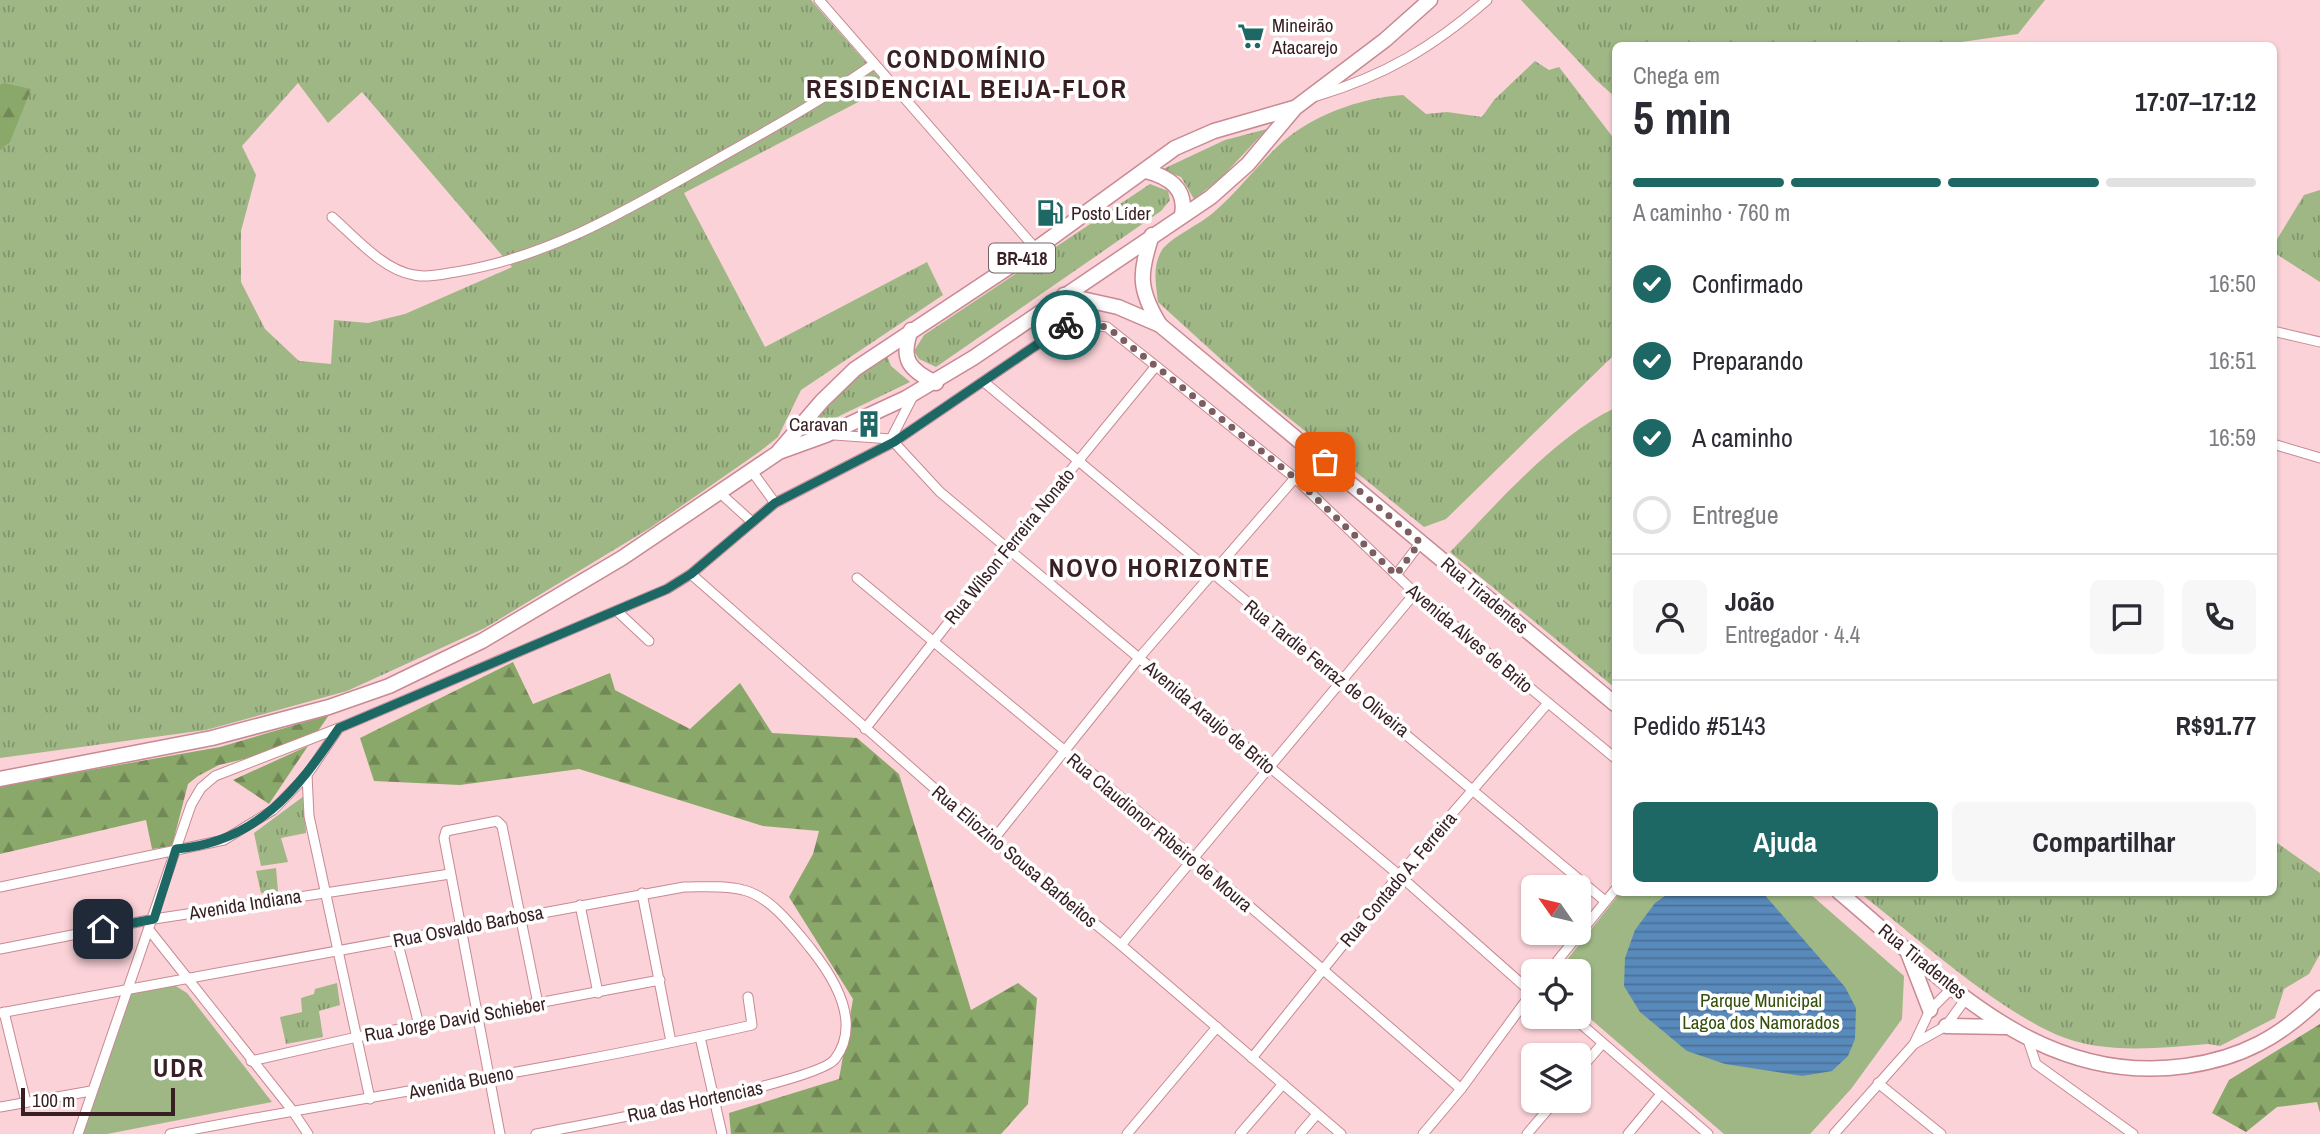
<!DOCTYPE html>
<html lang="pt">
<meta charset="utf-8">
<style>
:root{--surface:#fff;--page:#f7f7f7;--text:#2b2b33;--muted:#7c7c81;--line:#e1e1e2;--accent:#1d6864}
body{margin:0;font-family:"Archivo Narrow",sans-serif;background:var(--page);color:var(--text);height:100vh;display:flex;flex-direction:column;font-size:26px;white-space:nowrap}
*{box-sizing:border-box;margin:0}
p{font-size:23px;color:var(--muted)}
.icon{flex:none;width:38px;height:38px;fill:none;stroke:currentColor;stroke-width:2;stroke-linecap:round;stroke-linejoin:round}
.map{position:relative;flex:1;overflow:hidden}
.panel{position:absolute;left:1612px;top:42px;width:665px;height:854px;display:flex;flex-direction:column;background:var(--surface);border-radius:10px;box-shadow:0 2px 5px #0004}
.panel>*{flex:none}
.needle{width:46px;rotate:304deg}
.controls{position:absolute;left:1521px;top:875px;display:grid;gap:14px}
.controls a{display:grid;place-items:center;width:70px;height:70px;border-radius:10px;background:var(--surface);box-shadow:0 2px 5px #0004;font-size:35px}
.scale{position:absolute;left:21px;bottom:18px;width:154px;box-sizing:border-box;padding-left:7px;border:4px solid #381f23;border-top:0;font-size:19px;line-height:24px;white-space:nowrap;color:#381f23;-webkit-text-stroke:5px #fff;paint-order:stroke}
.pin{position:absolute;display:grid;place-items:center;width:60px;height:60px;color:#fff;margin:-30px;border-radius:14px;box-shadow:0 4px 10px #0006}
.courier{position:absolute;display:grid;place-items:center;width:70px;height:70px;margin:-35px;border:5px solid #1d6864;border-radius:50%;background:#fff;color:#222;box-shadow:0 2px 9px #0007}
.overview em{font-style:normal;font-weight:700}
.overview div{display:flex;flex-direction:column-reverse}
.overview{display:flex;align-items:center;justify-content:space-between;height:119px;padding:0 21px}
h1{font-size:46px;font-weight:700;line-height:52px}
.bar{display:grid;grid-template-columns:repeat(4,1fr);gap:10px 7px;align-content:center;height:84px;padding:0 21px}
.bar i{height:9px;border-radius:5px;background:var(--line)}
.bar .selected{background:var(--accent)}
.bar p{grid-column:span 4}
.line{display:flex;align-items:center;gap:18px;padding:0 21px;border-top:2px solid var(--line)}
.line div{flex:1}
.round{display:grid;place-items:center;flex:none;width:74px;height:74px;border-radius:10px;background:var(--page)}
ol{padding:0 21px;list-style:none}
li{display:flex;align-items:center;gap:21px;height:77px}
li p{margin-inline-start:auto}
li .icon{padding:7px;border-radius:50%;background:var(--accent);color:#fff;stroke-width:4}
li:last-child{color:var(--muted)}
li i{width:38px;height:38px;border:4px solid var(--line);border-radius:50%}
.button{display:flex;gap:14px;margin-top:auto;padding:14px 21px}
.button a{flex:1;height:80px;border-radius:10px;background:var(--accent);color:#fff;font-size:28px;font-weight:700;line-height:80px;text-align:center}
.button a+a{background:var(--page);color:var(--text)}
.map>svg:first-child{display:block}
.grass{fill:url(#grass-tufts);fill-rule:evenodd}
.forest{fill:url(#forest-firs)}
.park{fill:#9eb785}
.water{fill:url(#water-rules)}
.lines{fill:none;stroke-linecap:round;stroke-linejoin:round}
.minor-casing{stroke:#c88993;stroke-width:11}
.primary-casing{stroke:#c88993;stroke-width:17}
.minor{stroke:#fff;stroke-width:9}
.primary{stroke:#fff;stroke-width:14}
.done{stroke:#7c5e62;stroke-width:7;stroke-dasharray:0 12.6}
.route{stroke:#1d6864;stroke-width:9}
.labels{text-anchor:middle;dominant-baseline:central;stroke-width:7;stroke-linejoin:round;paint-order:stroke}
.shield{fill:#fff;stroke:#746265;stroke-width:2}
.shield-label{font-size:18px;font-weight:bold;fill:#381f23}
.poi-label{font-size:19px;fill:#381f23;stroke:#fff;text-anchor:start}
.street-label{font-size:19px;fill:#381f23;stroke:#fff}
.park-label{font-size:19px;fill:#35500b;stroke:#fff}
.district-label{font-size:26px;font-weight:bold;letter-spacing:2px;fill:#381f23;stroke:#fff}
</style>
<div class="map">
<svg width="2320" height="1134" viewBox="0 0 2320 1134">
<defs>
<pattern id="grass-tufts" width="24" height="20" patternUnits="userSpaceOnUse" patternTransform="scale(1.75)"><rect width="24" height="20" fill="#9eb785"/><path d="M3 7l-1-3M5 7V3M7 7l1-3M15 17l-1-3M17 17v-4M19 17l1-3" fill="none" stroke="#82946c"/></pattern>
<pattern id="forest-firs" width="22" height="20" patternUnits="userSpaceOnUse" patternTransform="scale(1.75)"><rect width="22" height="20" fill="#8aa869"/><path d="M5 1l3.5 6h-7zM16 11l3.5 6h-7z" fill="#728856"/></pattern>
<pattern id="water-rules" width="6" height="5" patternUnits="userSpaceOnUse" patternTransform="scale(1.75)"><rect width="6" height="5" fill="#598abc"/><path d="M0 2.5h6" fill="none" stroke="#4b7098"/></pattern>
</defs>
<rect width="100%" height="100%" fill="#fbd2d7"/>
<g class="grass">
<path d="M 0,0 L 811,0 L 885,84 L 864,99 L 684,193 L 765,347 L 927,262 L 943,295 L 801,390 L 778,437 L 759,452 L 650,528 L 485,628 L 347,691 L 206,730 L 0,758 L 0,151 L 10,142 L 0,85 ZM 298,83 L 328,123 L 362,92 L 512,267 L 405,314 L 368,323 L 334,320 L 331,364 L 299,361 L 265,329 L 241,282 L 241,231 L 256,175 L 242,146 Z"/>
<path d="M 1521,0 L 2045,0 L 2018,34 L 1933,46 L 1615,46 L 1615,97 L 1596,80 Z"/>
<path d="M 1535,61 L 1549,70 L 1559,67 L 1615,140 L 1615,354 L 1446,519 L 1424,527 L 1258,393 L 1158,302 C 1156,285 1152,266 1162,250 C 1171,237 1201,224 1214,212 C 1237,192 1255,168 1277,147 C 1309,116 1359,98 1403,95 L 1426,114 L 1447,112 L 1482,117 L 1494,100 Z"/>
<path d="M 1267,129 L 1220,179 L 1194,199 L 1181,177 L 1161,170 L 1225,140 Z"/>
<path d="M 1150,184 L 1168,191 L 1170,200 L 1161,211 L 936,367 L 919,359 L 914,351 L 924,335 Z"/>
<path d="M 2320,190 L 2320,282 L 2273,252 L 2273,246 L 2304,195 Z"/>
<path d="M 886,353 L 891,366 L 910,382 L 829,421 L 805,428 L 854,376 Z"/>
<path d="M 1615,408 L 1615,688 L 1450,552 C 1497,504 1554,437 1615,408 Z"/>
<path d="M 304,796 L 306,833 L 281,838 L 288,862 L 261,866 L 254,833 Z"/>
<path d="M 2273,840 L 2320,873 L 2320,954 L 2309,974 L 2284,989 L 2275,1018 L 2220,1046 L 2208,1044 C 2159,1048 2102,1055 2055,1034 C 1991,1005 1916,937 1860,893 L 2273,892 Z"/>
<path d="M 276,868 L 278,891 L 261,893 L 256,871 Z"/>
<path d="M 337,983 L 340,1005 L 319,1011 L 323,1037 L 286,1044 L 280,1017 L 302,1012 L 301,998 L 314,994 L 315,989 Z"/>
</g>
<g class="forest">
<path d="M 4,83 L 31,89 L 10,142 L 0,151 L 0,85 Z"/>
<path d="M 513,662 L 533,704 L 610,673 L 615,690 L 690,729 L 740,683 L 772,733 L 857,738 L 899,774 L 971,1010 L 1018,983 L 1037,998 L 1028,1104 L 1001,1134 L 731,1134 L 729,1113 L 839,1079 L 853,999 L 789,897 L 813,854 L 819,831 L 763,826 L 579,769 L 460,785 L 374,781 L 360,738 Z"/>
<path d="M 329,715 L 318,731 L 257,756 L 219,765 L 198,776 L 188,784 L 172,846 L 152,849 L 146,820 L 0,854 L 0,786 L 220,747 Z"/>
<path d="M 308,746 L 269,804 L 233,780 Z"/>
<path d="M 2320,1024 L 2320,1113 L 2317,1102 L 2277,1107 L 2246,1132 L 2212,1113 L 2229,1080 Z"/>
</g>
<g class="park">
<path d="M 1620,893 L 1809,893 L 1904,976 L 1902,1019 L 1851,1089 L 1810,1134 L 1724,1134 L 1579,1009 L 1578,971 L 1558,971 Z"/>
<path d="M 171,983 L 187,993 L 272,1102 L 107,1134 L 82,1134 L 129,993 Z"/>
</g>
<path class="water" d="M 1669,893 L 1763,893 L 1845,987 L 1856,1008 L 1855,1039 L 1848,1056 L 1832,1071 L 1802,1076 L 1725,1064 L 1687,1051 L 1640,1012 L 1624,986 L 1625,958 L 1635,930 L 1655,903 Z"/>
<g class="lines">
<defs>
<g id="minor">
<path d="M 819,0 L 1036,249"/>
<path d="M 1317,96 C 1386,75 1433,47 1487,0"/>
<path d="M 332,217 C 355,237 383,270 414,275 C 428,278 442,274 456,272 C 549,257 629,209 710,163 C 765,132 821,101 874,64"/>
<path d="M 2273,331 L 2320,342"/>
<path d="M 984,382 L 1605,901"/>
<path d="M 834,435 L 891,439 L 940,492 L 1399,875 L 1532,993"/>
<path d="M 891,439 L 914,394"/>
<path d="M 2273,444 L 2320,458"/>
<path d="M 751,470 L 775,503"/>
<path d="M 719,492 L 752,522"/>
<path d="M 691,574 L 993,840 L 1121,945 L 1341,1134"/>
<path d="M 1396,575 L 1421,542"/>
<path d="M 857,578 L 1195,859 L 1461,1089"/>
<path d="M 618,612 L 649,641"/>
<path d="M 865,729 L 1007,548 L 1156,366"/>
<path d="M 307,775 L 309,816 L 370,1099"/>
<path d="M 993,840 L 1139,658 L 1295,478"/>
<path d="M 0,887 L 224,840 L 273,810 L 307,775 L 339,728"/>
<path d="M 642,893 L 671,1042"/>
<path d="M 580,905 L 598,993"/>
<path d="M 150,931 L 292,1110 L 308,1134"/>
<path d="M 397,940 L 419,1025"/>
<path d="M 1121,945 L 1415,593"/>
<path d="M 0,949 L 154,919 L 450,874"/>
<path d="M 1549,971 L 1615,890"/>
<path d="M 4,1012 L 26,1102"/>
<path d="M 0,1013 L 684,887 C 703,887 725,885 743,890 C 770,896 794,928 811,949 C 835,979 862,1023 835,1059 C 818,1083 580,1125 536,1134"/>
<path d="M 1573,1017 L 1708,1134"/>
<path d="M 700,1037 L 722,1134"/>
<path d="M 2028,1040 L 2036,1064 L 2133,1134"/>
<path d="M 1914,1044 L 1930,1010 L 1953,987"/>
<path d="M 1252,1058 L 1399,875 L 1548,703"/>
<path d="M 251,1061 L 357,1037 L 660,980"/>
<path d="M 1578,1072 L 1602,1044"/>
<path d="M 1878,1083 L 1941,1134"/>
<path d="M 0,1107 L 91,1091"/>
<path d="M 78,1134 L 191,805 L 201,788 L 215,776 L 339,728 L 667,589 L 691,574 L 775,503 L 894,442 L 1066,325 L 1077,323 L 1107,327 L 1156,366 L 1295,478 L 1415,593 L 1615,758"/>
<path d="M 170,1134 C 364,1096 560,1069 752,1025 L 748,997"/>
<path d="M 500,1134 L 444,838 L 446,831 L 497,821 L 502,826 L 538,1004"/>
<path d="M 1127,1134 L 1217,1027"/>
<path d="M 1240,1134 L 1283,1084"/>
<path d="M 1300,1134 L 1317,1114"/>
<path d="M 1423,1134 L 1461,1089 L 1533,991"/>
<path d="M 1527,1134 L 1555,1101"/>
<path d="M 1628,1134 L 1661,1094"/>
<path d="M 1834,1134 L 1914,1044 L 1946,1026 L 1967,997"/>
</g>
<g id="primary">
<path d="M 1146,171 C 1169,177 1187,189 1182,215"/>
<path d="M 1152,235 C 1139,274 1138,289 1160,325"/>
<path d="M 1064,295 L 1118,307 L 1160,325 L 1615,704"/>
<path d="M 911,330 C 900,359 909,370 936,383"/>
<path d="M 779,451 L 822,401 L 855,369 L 1036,249 L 1175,148 L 1214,131 L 1294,108"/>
<path d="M 0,779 L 212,738 L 329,707 L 389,686 L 482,641 L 622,558 L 779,452 L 826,435 L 906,398 L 973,358 L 1211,197 L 1248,164 L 1295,108 L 1385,40 L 1430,0"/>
<path d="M 1839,892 C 1943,979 2039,1087 2186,1066 C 2242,1058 2280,1037 2320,998"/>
<path d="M 1908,953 L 1930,1010"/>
<path d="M 1946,1026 L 2006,1027"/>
</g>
</defs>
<use href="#minor" class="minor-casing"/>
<use href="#primary" class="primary-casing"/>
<use href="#minor" class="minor"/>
<use href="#primary" class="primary"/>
</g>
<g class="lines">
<path class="done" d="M 1066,325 L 1077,323 L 1107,327 L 1295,478 L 1396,575 L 1420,542 L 1325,462"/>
<path class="route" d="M 103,929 L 154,919 L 176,849 C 257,842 297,790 339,728 L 667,589 L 691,574 L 775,503 L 894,442 L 1066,325"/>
</g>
<defs>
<symbol id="supermarket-bare" viewBox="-9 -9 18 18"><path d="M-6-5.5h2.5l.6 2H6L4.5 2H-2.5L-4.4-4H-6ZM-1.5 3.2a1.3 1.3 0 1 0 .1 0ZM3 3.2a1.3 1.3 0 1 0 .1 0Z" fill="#1d6864" stroke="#fff" stroke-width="2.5" paint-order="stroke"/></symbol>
<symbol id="fuel-bare" viewBox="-9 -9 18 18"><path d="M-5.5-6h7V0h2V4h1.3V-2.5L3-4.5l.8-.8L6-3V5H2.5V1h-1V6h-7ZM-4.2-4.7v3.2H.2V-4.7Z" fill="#1d6864" stroke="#fff" stroke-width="2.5" paint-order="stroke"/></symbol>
<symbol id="building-bare" viewBox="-9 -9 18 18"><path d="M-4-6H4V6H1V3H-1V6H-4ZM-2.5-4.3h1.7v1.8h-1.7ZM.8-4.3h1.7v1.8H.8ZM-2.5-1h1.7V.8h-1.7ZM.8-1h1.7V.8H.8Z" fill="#1d6864" stroke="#fff" stroke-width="2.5" paint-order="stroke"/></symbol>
</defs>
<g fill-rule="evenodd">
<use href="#supermarket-bare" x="1232" y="17" width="38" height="38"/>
<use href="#fuel-bare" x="1031" y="194" width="38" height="38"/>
<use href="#building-bare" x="850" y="405" width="38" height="38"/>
</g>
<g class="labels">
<rect class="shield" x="989" y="243.5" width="66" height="29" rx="5"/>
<g class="shield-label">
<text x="1022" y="258">BR-418</text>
</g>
<g class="poi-label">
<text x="1272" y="25">Mineirão<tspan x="1272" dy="22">Atacarejo</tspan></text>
<text x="1071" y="213">Posto Líder</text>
<text x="848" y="424" text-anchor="end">Caravan</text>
</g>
<g class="street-label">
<text transform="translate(1009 546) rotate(-51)">Rua Wilson Ferreira Nonato</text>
<text transform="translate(1485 595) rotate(40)">Rua Tiradentes</text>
<text transform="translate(1470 638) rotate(40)">Avenida Alves de Brito</text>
<text transform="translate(1327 668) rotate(39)">Rua Tardie Ferraz de Oliveira</text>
<text transform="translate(1210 717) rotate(40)">Avenida Araujo de Brito</text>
<text transform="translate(1160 832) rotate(40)">Rua Claudionor Ribeiro de Moura</text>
<text transform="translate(1015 856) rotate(40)">Rua Eliozino Sousa Barbeitos</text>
<text transform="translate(1398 879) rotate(-50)">Rua Contado A. Ferreira</text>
<text transform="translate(245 904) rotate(-9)">Avenida Indiana</text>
<text transform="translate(468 926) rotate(-11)">Rua Osvaldo Barbosa</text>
<text transform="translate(1923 961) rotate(39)">Rua Tiradentes</text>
<text transform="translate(455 1019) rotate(-10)">Rua Jorge David Schieber</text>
<text transform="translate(461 1082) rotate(-11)">Avenida Bueno</text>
<text transform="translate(695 1101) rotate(-12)">Rua das Hortencias</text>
</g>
<g class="park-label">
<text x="1761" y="1000">Parque Municipal<tspan x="1761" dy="22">Lagoa dos Namorados</tspan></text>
</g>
<g class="district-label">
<text x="967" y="58">CONDOMÍNIO<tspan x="967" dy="30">RESIDENCIAL BEIJA-FLOR</tspan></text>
<text x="1160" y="567">NOVO HORIZONTE</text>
<text x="179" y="1067">UDR</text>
</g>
</g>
</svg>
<div class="controls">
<a><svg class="needle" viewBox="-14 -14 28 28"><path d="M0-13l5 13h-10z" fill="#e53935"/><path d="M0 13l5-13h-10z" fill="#7c7c81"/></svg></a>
<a><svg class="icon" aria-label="locate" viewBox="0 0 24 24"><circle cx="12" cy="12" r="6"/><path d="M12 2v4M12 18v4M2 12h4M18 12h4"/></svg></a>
<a><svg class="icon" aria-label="layers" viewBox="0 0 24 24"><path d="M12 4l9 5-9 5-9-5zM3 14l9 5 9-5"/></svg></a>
</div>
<div class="scale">100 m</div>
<div class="pin" style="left:1325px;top:462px;background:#ea580c"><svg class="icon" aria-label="bag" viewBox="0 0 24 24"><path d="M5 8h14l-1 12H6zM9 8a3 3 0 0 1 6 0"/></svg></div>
<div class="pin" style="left:103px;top:929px;background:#1f2937"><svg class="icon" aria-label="home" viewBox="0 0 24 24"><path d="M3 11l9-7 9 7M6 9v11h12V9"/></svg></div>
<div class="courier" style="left:1066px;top:325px"><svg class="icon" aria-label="bike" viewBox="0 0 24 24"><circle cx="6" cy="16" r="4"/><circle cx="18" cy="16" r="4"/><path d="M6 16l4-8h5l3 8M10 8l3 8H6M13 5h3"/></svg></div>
<section class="panel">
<div class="overview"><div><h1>5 min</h1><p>Chega em</p></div><em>17:07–17:12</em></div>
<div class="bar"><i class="selected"></i><i class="selected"></i><i class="selected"></i><i></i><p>A caminho · 760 m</p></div>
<ol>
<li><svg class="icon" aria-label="check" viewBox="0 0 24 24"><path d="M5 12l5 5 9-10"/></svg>Confirmado<p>16:50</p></li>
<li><svg class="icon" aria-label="check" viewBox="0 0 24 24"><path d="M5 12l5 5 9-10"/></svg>Preparando<p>16:51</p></li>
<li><svg class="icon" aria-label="check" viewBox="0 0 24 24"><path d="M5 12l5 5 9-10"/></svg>A caminho<p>16:59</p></li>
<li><i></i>Entregue</li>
</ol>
<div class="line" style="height:126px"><a class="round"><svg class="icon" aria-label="person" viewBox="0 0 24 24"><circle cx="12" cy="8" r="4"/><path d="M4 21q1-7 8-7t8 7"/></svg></a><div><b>João</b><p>Entregador · 4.4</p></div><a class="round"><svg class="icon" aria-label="chat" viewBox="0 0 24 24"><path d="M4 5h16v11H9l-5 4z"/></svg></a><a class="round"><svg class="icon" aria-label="phone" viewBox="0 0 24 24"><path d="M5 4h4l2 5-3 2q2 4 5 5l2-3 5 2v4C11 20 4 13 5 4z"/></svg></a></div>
<div class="line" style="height:91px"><div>Pedido #5143</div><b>R$91.77</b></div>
<div class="button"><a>Ajuda</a><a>Compartilhar</a></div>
</section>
</div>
